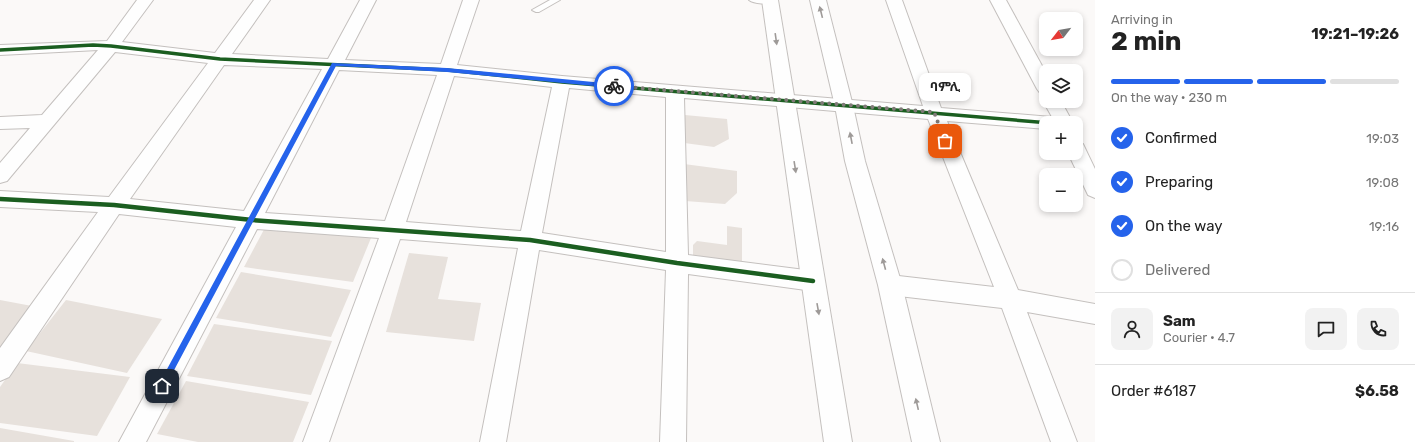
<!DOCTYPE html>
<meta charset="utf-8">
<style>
:root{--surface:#fff;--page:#f2f2f2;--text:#222;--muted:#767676;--line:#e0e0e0;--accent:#2563eb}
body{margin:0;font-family:Rubik,"Noto Sans Ethiopic",sans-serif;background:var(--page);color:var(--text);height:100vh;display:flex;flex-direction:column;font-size:15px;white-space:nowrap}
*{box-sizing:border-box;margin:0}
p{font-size:13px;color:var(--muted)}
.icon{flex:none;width:22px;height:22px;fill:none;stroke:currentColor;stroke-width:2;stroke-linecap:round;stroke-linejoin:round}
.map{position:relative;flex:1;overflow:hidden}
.sheet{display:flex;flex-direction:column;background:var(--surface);width:320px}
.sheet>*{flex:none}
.needle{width:26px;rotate:239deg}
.fabs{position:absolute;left:1039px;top:12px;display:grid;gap:8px}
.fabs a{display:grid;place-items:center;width:44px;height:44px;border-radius:8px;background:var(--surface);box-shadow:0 2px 6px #0003;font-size:20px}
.pin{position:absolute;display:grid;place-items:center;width:34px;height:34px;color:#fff;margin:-17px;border-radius:8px;box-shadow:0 2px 6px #0006}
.courier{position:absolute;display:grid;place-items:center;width:40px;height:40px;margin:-20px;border:3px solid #2563eb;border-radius:50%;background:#fff;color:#222;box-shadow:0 1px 5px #0007}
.bubble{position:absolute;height:28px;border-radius:8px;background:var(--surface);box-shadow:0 2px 6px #0003;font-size:13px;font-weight:700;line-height:28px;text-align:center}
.head em{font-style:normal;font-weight:700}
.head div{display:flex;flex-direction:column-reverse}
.head{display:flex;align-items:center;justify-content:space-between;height:68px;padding:0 16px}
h1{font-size:26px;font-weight:700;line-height:30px}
.bar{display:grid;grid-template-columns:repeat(4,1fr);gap:6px 4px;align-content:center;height:48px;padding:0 16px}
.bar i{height:5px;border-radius:3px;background:var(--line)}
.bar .selected{background:var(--accent)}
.bar p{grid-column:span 4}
.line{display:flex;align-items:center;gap:10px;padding:0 16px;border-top:1px solid var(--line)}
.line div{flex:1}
.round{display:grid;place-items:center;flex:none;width:42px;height:42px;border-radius:8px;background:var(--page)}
ol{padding:0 16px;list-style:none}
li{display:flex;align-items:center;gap:12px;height:44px}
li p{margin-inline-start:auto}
li .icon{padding:4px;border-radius:50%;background:var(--accent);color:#fff;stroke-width:4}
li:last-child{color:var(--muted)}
li i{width:22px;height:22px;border:2px solid var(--line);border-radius:50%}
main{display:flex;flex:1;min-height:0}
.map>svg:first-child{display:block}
.building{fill:#e7e1dc}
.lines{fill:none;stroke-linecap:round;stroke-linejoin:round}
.service-casing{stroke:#c4c0be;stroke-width:2}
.minor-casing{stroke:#c4c0be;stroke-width:2}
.trunk-casing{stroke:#c4c0be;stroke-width:2}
.service{fill:#fefefe;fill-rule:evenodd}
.minor{fill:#fefefe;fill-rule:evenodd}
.trunk{fill:#fefefe;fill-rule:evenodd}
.cycleway-far1-casing{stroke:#fff;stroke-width:5.5}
.cycleway-casing{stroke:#fff;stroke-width:7}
.cycleway-far1{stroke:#1b5e20;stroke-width:3.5}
.cycleway{stroke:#1b5e20;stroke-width:4.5}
.oneway{fill:#9e9a98}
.route{fill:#2563eb}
.done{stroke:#807a78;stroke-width:4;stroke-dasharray:0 7.2}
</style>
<main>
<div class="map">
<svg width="1095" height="442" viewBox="0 0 1095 442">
<rect width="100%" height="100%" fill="#fbf9f8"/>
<g class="building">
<path d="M 685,115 L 727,119 L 729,139 L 714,147 L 677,142 L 671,125 Z"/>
<path d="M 684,164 L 737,171 L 737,193 L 725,204 L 672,200 Z"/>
<path d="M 267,224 L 371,238 L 353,282 L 244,267 Z"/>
<path d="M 727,226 L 742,228 L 742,262 L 693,255 L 693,245 L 697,241 L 727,245 Z"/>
<path d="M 409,253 L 448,257 L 438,299 L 481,303 L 474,341 L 386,332 Z"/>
<path d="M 241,272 L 351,290 L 331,337 L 216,318 Z"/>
<path d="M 0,300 L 32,306 L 0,347 Z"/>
<path d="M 66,300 L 162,319 L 127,373 L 26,351 Z"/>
<path d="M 214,324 L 332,341 L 311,395 L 187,376 Z"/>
<path d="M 17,363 L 130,377 L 97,436 L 0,423 L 0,387 Z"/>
<path d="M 186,381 L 309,402 L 293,442 L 198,442 L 157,434 Z"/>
<path d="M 0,428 L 74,441 L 74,442 L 0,442 Z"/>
</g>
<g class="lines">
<defs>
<g id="service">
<path d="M 550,0 L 560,0 L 539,12 L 536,12 L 532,10 Z"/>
<path d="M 749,0 L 773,0 L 774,1 C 769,5 754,4 749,0 Z"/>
</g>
<g id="minor">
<path d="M 137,0 L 153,0 L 122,42 L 215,53 L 254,0 L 270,0 L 232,54 L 328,59 L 360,0 L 376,0 L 345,60 L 441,64 L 463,0 L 479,0 L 457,65 L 562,76 L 923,106 L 886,0 L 902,0 L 941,108 L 1052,117 L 1043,101 L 1046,97 L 1046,101 L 1061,101 L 1073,123 L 1046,123 L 1046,129 L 947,121 L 1018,290 L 1095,304 L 1095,324 L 1027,312 L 1077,442 L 1051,442 L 1002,308 L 890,295 L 882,292 L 879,285 L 882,278 L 890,275 L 994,287 L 928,119 L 684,98 L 688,255 L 813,271 L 821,274 L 824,281 L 821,288 L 813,291 L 688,274 L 686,442 L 660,442 L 666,270 L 539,250 L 506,442 L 480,442 L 518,248 L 400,239 L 329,442 L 303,442 L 379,238 L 257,229 L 146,442 L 119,442 L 236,227 L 119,214 L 9,377 L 0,381 L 0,348 L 98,212 L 0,207 L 0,191 L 109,197 L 208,63 L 115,52 L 7,181 L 0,183 L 0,163 L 30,128 L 0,129 L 0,117 L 42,115 L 98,50 L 0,55 L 0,45 L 107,41 ZM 224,65 L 322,69 L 244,211 L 130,199 ZM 339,70 L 437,75 L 385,221 L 265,213 ZM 454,76 L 552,87 L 521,231 L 406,222 ZM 569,88 L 666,97 L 666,252 L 542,233 Z"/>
<path d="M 990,0 L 1006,0 L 1046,73 L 1046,95 L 1040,93 L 1037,89 Z"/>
<path d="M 1076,142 L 1083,144 L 1095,169 L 1095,198 L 1088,195 L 1068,153 L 1076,153 Z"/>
</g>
<g id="trunk">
<path d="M 762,0 L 778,0 L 852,442 L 824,442 Z"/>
<path d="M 810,0 L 826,0 L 853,106 L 865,161 L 902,285 L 940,442 L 912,442 L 878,285 L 845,161 L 835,106 Z"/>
</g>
</defs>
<use href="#service" class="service-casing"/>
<use href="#minor" class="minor-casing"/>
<use href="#trunk" class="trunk-casing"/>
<use href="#service" class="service"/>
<use href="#minor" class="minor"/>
<use href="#trunk" class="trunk"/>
<defs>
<path id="cycleway-far1" d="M 0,50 L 93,45 L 111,46 L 220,59 L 447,70 L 562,82 L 1050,123"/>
<path id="cycleway" d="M 0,199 L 114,205 L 252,220 L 530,240 L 677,263 L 813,281"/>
</defs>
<use href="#cycleway-far1" class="cycleway-far1-casing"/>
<use href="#cycleway" class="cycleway-casing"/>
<use href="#cycleway-far1" class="cycleway-far1"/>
<use href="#cycleway" class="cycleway"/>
</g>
<defs><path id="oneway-solid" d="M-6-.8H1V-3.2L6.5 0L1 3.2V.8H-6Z"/></defs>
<g class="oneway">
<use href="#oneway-solid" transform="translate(821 12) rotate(-104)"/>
<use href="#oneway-solid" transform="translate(776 39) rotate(82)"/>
<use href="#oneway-solid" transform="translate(851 138) rotate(-101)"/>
<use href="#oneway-solid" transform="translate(795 167) rotate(81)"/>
<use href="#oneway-solid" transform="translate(884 264) rotate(-105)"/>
<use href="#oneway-solid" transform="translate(818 309) rotate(80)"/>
<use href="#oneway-solid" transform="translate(917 404) rotate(-103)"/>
</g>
<path class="route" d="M 332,63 L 447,68 L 614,84 L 617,86 L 614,88 L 447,72 L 336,66 L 164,389 L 159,389 L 159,384 Z"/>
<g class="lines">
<path class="done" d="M 614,86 L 934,112 L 945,141"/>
</g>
</svg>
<div class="fabs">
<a><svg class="needle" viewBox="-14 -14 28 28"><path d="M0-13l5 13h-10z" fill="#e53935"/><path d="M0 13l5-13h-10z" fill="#767676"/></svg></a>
<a><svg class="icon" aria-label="layers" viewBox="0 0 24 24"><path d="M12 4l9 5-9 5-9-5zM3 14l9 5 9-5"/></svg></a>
<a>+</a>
<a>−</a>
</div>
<div class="pin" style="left:945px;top:141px;background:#ea580c"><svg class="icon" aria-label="bag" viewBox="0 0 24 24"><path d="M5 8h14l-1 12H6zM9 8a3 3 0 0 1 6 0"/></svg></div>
<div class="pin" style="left:162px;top:386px;background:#1f2937"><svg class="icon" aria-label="home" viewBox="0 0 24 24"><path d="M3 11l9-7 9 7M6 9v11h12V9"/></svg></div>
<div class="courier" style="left:614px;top:86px"><svg class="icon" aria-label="bike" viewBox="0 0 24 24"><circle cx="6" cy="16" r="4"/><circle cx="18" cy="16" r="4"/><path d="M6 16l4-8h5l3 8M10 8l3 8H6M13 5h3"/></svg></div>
<div class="bubble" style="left:919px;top:73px;width:52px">ባምሊ</div>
</div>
<section class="sheet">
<div class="head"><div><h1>2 min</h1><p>Arriving in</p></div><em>19:21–19:26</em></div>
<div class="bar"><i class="selected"></i><i class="selected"></i><i class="selected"></i><i></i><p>On the way · 230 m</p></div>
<ol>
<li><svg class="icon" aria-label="check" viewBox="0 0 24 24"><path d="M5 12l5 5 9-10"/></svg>Confirmed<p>19:03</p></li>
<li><svg class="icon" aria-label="check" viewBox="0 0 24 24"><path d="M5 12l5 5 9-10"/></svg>Preparing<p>19:08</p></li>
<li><svg class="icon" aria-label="check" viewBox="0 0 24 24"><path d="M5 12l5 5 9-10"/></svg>On the way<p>19:16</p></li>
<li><i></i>Delivered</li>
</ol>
<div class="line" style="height:72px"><a class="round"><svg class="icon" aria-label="person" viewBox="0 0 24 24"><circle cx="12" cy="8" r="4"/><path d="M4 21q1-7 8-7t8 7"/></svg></a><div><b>Sam</b><p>Courier · 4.7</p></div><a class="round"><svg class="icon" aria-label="chat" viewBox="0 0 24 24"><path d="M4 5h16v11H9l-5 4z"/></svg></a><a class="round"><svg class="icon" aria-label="phone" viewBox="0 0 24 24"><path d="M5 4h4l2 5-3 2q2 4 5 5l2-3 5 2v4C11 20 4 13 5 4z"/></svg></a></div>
<div class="line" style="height:52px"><div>Order #6187</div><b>$6.58</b></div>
</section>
</main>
